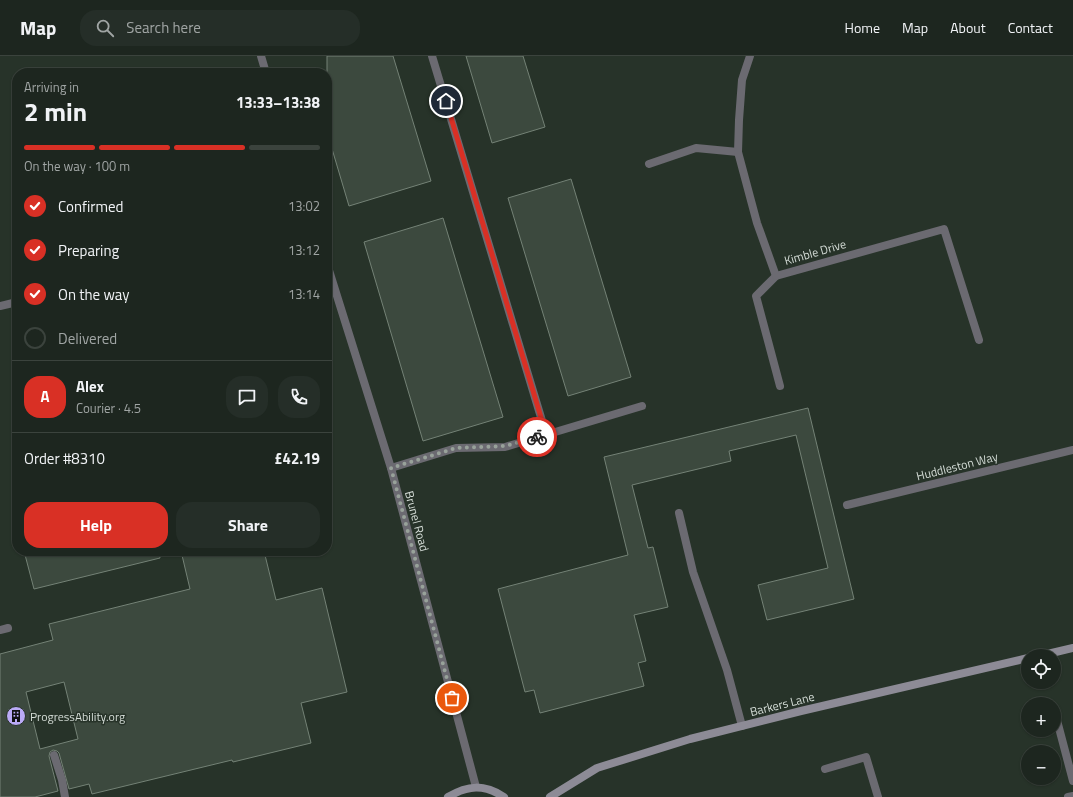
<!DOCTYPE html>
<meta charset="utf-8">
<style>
:root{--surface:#1d261f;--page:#252e28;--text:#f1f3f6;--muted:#a0a5a4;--line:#3b433d;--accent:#d93025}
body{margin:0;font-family:"Titillium Web",sans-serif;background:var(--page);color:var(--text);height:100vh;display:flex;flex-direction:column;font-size:15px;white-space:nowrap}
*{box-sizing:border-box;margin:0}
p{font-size:13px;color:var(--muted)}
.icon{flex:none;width:22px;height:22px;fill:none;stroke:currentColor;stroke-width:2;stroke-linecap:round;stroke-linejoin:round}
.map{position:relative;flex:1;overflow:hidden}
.sheet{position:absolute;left:12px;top:12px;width:320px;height:488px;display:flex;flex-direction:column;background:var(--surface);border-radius:16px;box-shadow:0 1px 3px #0004,0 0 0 1px var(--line)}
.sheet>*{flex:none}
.tools{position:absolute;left:1021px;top:593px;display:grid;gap:8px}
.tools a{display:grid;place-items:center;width:40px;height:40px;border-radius:50%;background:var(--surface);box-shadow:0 1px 3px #0004,0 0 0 1px var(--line);font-size:20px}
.pin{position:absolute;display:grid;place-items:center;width:34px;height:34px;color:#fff;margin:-17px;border:2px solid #fff;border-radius:50%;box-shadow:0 1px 4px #0007}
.courier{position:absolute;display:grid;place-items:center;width:40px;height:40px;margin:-20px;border:3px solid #d93025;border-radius:50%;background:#fff;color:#222;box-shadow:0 1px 5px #0007}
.overview em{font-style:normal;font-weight:700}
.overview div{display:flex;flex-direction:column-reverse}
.overview{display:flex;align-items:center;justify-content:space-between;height:68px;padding:0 12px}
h1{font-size:26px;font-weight:700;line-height:30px}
.bar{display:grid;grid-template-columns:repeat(4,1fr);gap:6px 4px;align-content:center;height:48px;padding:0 12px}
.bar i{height:5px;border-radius:3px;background:var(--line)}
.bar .active{background:var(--accent)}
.bar p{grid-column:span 4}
.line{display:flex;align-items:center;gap:10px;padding:0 12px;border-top:1px solid var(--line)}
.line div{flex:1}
.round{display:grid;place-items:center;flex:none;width:42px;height:42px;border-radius:16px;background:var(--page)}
ol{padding:0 12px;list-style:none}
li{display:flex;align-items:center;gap:12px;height:44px}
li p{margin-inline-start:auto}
li .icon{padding:4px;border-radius:50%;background:var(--accent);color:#fff;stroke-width:4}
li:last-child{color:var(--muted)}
li i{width:22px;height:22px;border:2px solid var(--line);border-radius:50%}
.action{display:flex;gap:8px;margin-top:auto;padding:8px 12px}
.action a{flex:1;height:46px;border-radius:16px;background:var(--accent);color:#fff;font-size:16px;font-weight:700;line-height:46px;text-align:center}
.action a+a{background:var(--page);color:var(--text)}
header{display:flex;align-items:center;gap:24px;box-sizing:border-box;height:56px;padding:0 20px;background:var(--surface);border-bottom:1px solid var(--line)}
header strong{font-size:19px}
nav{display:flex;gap:22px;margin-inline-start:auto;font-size:14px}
.search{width:280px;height:36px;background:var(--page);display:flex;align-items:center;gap:10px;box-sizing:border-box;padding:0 14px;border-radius:16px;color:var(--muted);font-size:15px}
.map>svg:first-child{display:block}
.building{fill:#3c493e;stroke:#748276;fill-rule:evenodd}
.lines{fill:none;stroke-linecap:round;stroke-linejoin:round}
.lane{stroke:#6b6a71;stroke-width:8}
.street{stroke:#6b6a71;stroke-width:8}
.secondary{stroke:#8d8b96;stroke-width:8}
.done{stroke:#98a29a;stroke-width:4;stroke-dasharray:0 7.2}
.route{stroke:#d93025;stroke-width:5}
.labels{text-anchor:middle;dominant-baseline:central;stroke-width:3;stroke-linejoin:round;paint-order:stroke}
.street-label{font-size:12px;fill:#d5ddd7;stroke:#273329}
.poi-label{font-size:12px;fill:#d5ddd7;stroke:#273329;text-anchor:start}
</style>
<header>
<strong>Map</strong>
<div class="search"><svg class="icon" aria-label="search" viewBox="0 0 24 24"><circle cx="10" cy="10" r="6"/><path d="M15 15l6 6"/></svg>Search here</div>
<nav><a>Home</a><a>Map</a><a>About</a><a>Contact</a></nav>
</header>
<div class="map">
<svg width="1073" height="741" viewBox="0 0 1073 741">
<rect width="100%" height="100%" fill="#273329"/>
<g class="building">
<path d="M 327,0 L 393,0 L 431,125 L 349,150 L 327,76 Z"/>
<path d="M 466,0 L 523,0 L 545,71 L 492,87 Z"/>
<path d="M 571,123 L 631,321 L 568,340 L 508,142 Z"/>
<path d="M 443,162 L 503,361 L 423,385 L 364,186 Z"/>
<path d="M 808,352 L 854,543 L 767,564 L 758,529 L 828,512 L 796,379 L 729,395 L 731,405 L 632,429 L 648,492 L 653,491 L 668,551 L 634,559 L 646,605 L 638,607 L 644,630 L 540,657 L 534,634 L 525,636 L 498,533 L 628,499 L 604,401 Z"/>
<path d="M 24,495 L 159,495 L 160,502 L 34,533 Z"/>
<path d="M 181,495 L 264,495 L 276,544 L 322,532 L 347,636 L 301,647 L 311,687 L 233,706 L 232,704 L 92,738 L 89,728 L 69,733 L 59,697 L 57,695 L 53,694 L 50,696 L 49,700 L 58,735 L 35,741 L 0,741 L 0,598 L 53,584 L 49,568 L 190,533 ZM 64,626 L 78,683 L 40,693 L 26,636 Z"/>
</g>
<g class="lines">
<g class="lane">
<path d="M 432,0 L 546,378"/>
<path d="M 649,108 L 696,92 L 738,96"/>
<path d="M 776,220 L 756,240 L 780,330"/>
<path d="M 391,412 L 456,392 L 505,391 L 642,350"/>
<path d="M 679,457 L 693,516 L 727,614 L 742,670"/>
<path d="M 0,574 L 8,572"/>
<path d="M 1054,653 L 1073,725"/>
<path d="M 54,699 L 62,724 L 65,741"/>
<path d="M 825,713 L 866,701 L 878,741"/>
</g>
<g class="street">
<path d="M 261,0 L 266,17"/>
<path d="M 750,0 L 742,24 L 739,64 L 738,96 L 757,167 L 776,220 L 944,173 L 979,284"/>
<path d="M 327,208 L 391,412 L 476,731"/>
<path d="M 0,250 L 17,246"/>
<path d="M 847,449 L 1073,394"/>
<path d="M 1068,741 L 1073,740"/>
</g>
<g class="secondary">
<path d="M 1039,600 L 1073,592"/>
<path d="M 448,741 C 468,729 484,728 504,741"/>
<path d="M 550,741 L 597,712 L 690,683 L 801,655 L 1028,602"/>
</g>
</g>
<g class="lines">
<path class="done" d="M 452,642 L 391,412 L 456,392 L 505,390 L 537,381"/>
<path class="route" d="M 446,45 L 546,378 L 537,381"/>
</g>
<defs>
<symbol id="building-disc" viewBox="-11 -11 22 22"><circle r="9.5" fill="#baaaf6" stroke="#273329"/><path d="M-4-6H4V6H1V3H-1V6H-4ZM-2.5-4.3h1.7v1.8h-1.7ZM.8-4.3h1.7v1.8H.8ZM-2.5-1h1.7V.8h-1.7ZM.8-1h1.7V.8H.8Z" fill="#111"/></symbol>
</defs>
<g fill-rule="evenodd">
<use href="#building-disc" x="5" y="649" width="22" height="22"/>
</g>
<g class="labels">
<g class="street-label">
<text transform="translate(815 196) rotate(-16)">Kimble Drive</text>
<text transform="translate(957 410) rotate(-14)">Huddleston Way</text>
<text transform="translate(417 465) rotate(75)">Brunel Road</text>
<text transform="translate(782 648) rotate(-14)">Barkers Lane</text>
</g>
<g class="poi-label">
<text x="30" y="660">ProgressAbility.org</text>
</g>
</g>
</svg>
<div class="tools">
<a><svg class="icon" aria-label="locate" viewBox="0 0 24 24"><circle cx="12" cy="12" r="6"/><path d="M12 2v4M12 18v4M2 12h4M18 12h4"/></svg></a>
<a>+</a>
<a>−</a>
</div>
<div class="pin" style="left:452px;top:642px;background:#ea580c"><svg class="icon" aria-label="bag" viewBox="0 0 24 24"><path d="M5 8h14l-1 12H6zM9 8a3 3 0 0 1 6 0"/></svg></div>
<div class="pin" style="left:446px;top:45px;background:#1f2937"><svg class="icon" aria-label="home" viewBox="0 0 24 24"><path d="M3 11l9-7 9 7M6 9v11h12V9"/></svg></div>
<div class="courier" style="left:537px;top:381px"><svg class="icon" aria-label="bike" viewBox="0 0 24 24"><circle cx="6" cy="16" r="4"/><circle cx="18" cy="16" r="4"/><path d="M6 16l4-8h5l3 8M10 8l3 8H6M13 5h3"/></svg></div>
<section class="sheet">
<div class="overview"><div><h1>2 min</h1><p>Arriving in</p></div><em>13:33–13:38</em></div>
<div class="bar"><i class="active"></i><i class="active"></i><i class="active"></i><i></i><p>On the way · 100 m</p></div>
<ol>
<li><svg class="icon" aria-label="check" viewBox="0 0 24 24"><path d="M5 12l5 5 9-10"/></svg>Confirmed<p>13:02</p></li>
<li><svg class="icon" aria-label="check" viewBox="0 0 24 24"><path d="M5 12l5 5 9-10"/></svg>Preparing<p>13:12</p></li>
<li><svg class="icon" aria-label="check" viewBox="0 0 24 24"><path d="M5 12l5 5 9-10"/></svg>On the way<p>13:14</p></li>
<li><i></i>Delivered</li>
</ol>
<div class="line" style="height:72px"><b class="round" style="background:var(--accent);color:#fff">A</b><div><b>Alex</b><p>Courier · 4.5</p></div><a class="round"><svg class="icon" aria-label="chat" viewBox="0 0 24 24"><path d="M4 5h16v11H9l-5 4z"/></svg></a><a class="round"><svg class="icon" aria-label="phone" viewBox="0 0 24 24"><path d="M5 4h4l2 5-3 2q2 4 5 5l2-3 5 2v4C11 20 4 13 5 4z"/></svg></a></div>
<div class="line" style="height:52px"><div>Order #8310</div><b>£42.19</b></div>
<div class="action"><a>Help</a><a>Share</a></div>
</section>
</div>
